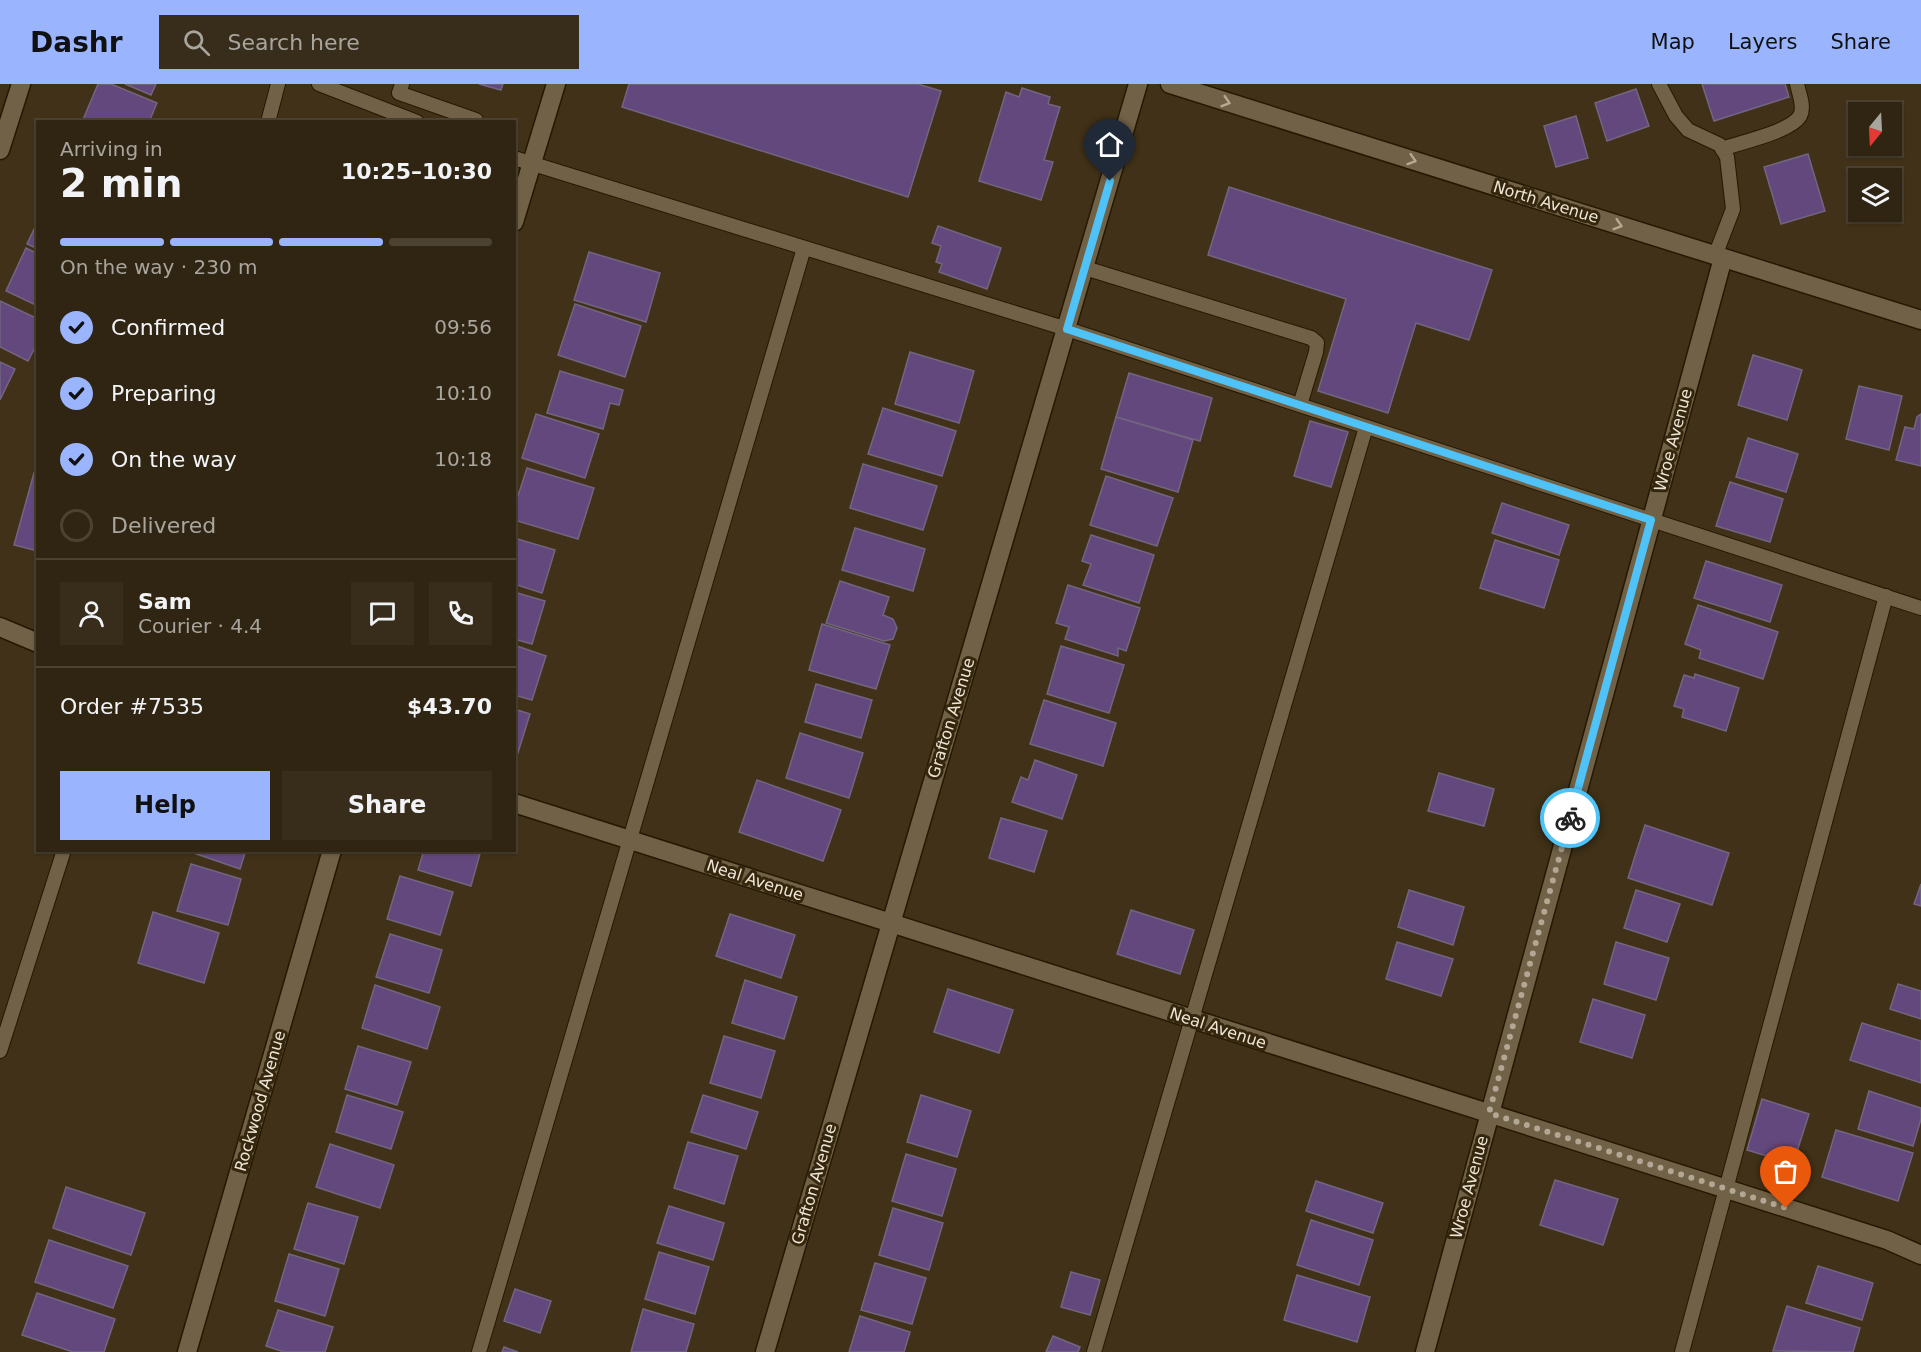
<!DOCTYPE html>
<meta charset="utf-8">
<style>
:root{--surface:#302512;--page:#382d1b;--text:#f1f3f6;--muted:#a8a59f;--line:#4b4232;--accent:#9ab5fd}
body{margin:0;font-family:"DejaVu Sans",sans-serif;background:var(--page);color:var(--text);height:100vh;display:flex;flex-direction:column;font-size:22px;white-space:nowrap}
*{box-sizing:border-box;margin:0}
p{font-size:20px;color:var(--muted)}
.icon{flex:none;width:33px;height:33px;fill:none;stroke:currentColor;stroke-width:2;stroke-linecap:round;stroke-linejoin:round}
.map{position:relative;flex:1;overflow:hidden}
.side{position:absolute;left:36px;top:36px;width:480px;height:732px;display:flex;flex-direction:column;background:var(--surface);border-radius:0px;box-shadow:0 2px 4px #0004,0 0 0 2px var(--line)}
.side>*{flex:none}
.needle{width:39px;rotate:198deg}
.controls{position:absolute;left:1848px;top:18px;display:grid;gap:12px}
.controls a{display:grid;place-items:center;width:54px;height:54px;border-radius:0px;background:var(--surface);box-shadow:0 2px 4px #0004,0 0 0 2px var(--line);font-size:30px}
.pin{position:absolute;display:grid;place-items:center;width:51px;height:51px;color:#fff;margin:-62px -26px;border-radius:50% 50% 50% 0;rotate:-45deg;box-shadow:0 0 6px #0007}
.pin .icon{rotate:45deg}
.courier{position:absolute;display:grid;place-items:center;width:60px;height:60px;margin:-30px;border:4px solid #4fc3f7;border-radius:50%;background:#fff;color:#222;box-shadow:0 2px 8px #0007}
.headline em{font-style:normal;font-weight:600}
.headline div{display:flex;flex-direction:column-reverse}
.headline{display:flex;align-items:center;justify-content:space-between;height:102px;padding:0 24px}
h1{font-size:39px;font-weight:600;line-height:45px}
.bar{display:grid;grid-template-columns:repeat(4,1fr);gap:9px 6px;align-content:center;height:72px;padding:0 24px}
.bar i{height:8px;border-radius:4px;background:var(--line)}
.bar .on{background:var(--accent)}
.bar p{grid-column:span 4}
.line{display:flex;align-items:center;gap:15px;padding:0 24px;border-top:2px solid var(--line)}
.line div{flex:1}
.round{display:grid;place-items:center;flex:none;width:63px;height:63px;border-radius:0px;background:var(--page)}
ol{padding:0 24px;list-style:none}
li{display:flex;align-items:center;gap:18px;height:66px}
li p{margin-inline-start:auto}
li .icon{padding:6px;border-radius:50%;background:var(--accent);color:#111;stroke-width:4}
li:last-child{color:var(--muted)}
li i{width:33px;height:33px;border:3px solid var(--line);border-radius:50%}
.primary-button{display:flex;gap:12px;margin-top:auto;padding:12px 24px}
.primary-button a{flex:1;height:69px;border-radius:0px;background:var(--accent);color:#111;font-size:24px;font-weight:600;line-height:69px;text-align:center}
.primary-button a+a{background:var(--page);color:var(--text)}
header{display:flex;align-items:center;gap:36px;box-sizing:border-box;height:84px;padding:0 30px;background:var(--accent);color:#111}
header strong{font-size:28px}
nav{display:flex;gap:33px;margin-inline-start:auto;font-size:21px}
.search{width:420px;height:54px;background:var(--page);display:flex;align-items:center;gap:15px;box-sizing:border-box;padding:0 21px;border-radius:0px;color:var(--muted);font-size:22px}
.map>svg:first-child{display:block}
.building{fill:#63487d;stroke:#726580;stroke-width:1.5}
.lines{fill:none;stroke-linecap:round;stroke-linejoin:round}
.service-casing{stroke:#261901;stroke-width:16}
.minor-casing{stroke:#261901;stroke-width:21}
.service{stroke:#716146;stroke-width:14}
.minor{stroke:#716146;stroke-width:18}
.oneway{stroke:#b6aa95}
.done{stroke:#b2a694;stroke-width:6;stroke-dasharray:0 10.8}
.route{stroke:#4fc3f7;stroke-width:8}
.labels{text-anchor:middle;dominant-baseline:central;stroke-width:6;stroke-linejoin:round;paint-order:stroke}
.street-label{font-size:16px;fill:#efe5d6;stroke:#35270e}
</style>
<header>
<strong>Dashr</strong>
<div class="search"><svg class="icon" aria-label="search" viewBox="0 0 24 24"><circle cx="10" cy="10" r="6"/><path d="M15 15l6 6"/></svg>Search here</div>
<nav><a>Map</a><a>Layers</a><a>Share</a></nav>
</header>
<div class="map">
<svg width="1921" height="1268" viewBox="0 0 1921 1268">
<rect width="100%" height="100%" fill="#403118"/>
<g class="building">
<path d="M 98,0 L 111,0 L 157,19 L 149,38 L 82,38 Z"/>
<path d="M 125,0 L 156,0 L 151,11 Z"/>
<path d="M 479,0 L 503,0 L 501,6 Z"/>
<path d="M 629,0 L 918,0 L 941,7 L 908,113 L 622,23 Z"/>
<path d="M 1702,0 L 1785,0 L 1789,13 L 1714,37 Z"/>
<path d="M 1022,4 L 1050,13 L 1048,20 L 1060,23 L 1044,76 L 1053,78 L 1041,116 L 979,97 L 1006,8 L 1019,13 Z"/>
<path d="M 1636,5 L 1649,42 L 1607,57 L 1595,19 Z"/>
<path d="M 1576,32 L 1588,74 L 1556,83 L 1544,42 Z"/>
<path d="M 1808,70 L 1825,127 L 1781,140 L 1764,83 Z"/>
<path d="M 1229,103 L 1492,186 L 1469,256 L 1416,239 L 1388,329 L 1318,307 L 1346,215 L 1208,171 Z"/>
<path d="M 38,137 L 38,165 L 27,160 Z"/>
<path d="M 938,142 L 1001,164 L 987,205 L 939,188 L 942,180 L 936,178 L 941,162 L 932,159 Z"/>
<path d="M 26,164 L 38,170 L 38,222 L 6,207 Z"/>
<path d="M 589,168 L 660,189 L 646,238 L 574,216 Z"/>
<path d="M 0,217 L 38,235 L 38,257 L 28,277 L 0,263 Z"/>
<path d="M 575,220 L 641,242 L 625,293 L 558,271 Z"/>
<path d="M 910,268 L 974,287 L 959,339 L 895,320 Z"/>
<path d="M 1753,271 L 1802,286 L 1787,336 L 1738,321 Z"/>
<path d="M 0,278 L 15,285 L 0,316 Z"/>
<path d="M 560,287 L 623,306 L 619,321 L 610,319 L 603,345 L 547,329 Z"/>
<path d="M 1129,289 L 1212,314 L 1200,357 L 1116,333 Z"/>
<path d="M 1859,302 L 1902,312 L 1889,366 L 1846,355 Z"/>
<path d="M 883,324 L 956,347 L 942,392 L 868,370 Z"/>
<path d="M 536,330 L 599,350 L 585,394 L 522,374 Z"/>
<path d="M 1921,330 L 1921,382 L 1896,376 L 1905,343 L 1914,345 L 1917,333 Z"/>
<path d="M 1116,333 L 1193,356 L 1178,408 L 1101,385 Z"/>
<path d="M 1310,337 L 1348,348 L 1331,403 L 1294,392 Z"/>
<path d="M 1748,354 L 1798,370 L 1786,408 L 1736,393 Z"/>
<path d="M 863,380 L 937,402 L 923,446 L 850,424 Z"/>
<path d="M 527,384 L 594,404 L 578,455 L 514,436 L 514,424 Z"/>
<path d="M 34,389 L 38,390 L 38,467 L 14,461 Z"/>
<path d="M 1106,392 L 1173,414 L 1157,462 L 1090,441 Z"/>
<path d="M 1730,398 L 1783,415 L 1770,458 L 1716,442 Z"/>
<path d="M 1502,419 L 1569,441 L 1559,471 L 1492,449 Z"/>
<path d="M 855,444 L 925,465 L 913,507 L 842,486 Z"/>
<path d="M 1091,451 L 1154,471 L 1139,519 L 1083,501 L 1091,480 L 1082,477 Z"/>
<path d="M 514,454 L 555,466 L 542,509 L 514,500 Z"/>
<path d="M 1495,456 L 1559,476 L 1544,524 L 1480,504 Z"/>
<path d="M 1706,477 L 1782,501 L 1770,538 L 1694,514 Z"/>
<path d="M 840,497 L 889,513 L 883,531 L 893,535 L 897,544 L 893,555 L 884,557 L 826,539 Z"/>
<path d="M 1068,501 L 1140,524 L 1126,567 L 1118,564 L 1118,572 L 1065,555 L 1069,543 L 1056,539 Z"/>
<path d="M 514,508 L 545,517 L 532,560 L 514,555 Z"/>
<path d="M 1698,521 L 1778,548 L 1763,595 L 1699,574 L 1701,566 L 1685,560 Z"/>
<path d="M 822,540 L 890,561 L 876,605 L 809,586 Z"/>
<path d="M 514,561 L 546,572 L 532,616 L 514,611 Z"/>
<path d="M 1061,562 L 1124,581 L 1109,629 L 1047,610 Z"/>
<path d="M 1695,590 L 1739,604 L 1726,647 L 1682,633 L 1684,625 L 1674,622 L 1684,591 L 1694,594 Z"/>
<path d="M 816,600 L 872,616 L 861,654 L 805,638 Z"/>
<path d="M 1044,616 L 1116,639 L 1103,682 L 1030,660 Z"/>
<path d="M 514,625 L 530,630 L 516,675 L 514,674 Z"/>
<path d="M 800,649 L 863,669 L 849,714 L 786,694 Z"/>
<path d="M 1035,676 L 1077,691 L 1062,735 L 1012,718 L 1021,693 L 1028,696 Z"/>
<path d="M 1439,689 L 1494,705 L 1484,742 L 1428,727 Z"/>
<path d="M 757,696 L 841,726 L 823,777 L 739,748 Z"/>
<path d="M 1001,734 L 1047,747 L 1034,788 L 989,774 Z"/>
<path d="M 1645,741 L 1729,769 L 1712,821 L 1628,794 Z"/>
<path d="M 185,766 L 246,766 L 240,785 Z"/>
<path d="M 424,766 L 481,766 L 471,802 L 418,786 Z"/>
<path d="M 191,780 L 241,795 L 228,841 L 177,827 Z"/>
<path d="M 400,792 L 453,808 L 440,851 L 387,835 Z"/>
<path d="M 1921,800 L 1921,822 L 1914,820 Z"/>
<path d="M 1409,806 L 1464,823 L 1453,861 L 1398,843 Z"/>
<path d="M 1636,806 L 1680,820 L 1667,858 L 1624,844 Z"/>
<path d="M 1131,826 L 1194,846 L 1180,890 L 1117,870 Z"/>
<path d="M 153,828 L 219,849 L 204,899 L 138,879 Z"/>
<path d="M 730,830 L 795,851 L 781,894 L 716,872 Z"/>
<path d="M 390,850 L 442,866 L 429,909 L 376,893 Z"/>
<path d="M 1397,858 L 1453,875 L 1441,912 L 1386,895 Z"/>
<path d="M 1616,858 L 1669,874 L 1656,916 L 1604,900 Z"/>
<path d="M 745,896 L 797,913 L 784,955 L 732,939 Z"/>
<path d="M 1898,900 L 1921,907 L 1921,935 L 1890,925 Z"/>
<path d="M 375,901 L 440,923 L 427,965 L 362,944 Z"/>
<path d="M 948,905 L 1013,926 L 999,969 L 934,948 Z"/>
<path d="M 1593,915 L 1645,931 L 1632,974 L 1580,958 Z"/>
<path d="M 1862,939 L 1921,957 L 1921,999 L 1850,976 Z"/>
<path d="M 724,952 L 775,967 L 761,1014 L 710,999 Z"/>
<path d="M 358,962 L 411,978 L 397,1021 L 345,1005 Z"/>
<path d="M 1869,1007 L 1921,1024 L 1921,1035 L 1913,1062 L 1858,1045 Z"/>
<path d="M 347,1011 L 403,1028 L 391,1065 L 336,1048 Z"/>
<path d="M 703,1011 L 758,1028 L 746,1065 L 691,1048 Z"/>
<path d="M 921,1011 L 971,1027 L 957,1073 L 907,1058 Z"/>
<path d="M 1762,1015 L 1809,1030 L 1793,1080 L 1747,1066 Z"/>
<path d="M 1836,1046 L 1913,1069 L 1898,1117 L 1822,1093 Z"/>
<path d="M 688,1058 L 738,1072 L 724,1120 L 674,1104 Z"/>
<path d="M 330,1060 L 394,1081 L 380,1124 L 316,1103 Z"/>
<path d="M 906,1070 L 956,1085 L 942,1132 L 892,1117 Z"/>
<path d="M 1555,1096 L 1618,1115 L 1603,1161 L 1540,1141 Z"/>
<path d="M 1316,1097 L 1383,1119 L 1373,1149 L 1306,1127 Z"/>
<path d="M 66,1103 L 145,1129 L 131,1171 L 53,1144 Z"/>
<path d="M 308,1119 L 358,1133 L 344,1180 L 294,1165 Z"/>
<path d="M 669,1122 L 724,1139 L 713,1176 L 657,1159 Z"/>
<path d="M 893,1124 L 943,1139 L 929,1186 L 879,1171 Z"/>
<path d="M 1311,1136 L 1373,1156 L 1359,1201 L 1297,1181 Z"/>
<path d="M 49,1156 L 128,1182 L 113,1224 L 35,1198 Z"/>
<path d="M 659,1168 L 709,1183 L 695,1230 L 645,1215 Z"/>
<path d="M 289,1170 L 339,1185 L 325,1232 L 275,1217 Z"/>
<path d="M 875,1179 L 926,1194 L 912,1240 L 861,1226 Z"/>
<path d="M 1818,1182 L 1873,1199 L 1862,1236 L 1806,1219 Z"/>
<path d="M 1071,1188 L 1100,1196 L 1090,1231 L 1061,1223 Z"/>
<path d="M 1297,1191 L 1370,1213 L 1357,1258 L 1284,1236 Z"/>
<path d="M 515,1205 L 551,1217 L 540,1249 L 504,1237 Z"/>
<path d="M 37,1209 L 115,1235 L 104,1268 L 73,1268 L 22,1251 Z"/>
<path d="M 1787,1222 L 1860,1244 L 1853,1268 L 1773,1267 Z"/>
<path d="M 643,1225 L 694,1240 L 686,1268 L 631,1268 Z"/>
<path d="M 278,1226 L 333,1243 L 325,1268 L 284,1268 L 266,1262 Z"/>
<path d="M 860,1232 L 910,1248 L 904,1268 L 849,1268 Z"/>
<path d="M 1053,1252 L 1080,1263 L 1078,1268 L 1046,1268 Z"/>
<path d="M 504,1263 L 518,1268 L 502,1268 Z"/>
</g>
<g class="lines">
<defs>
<g id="service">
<path d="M 319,0 L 417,38"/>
<path d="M 402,0 L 399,9 L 476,36"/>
<path d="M 1659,0 L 1676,32 L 1688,46 L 1720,61 L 1727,73 L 1733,125 L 1715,172"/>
<path d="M 268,38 L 278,0"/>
<path d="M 1722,65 C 1741,58 1790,48 1800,32 C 1805,23 1799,10 1797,0"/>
<path d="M 514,74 L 1067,245 L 1921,524"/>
<path d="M 1085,184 L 1311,254 L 1317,259 L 1316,268 L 1300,321"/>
<path d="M 0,967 L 64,766"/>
<path d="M 479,1268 L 804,164"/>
<path d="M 1094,1268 L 1366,343"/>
<path d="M 1682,1268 L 1886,512"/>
</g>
<g id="minor">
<path d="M 1170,0 L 1921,236"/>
<path d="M 0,66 L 21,0"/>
<path d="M 514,138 L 556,0"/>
<path d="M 0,543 L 38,559"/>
<path d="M 514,719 L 1887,1156 L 1921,1171"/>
<path d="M 187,1268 L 332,766"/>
<path d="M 765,1268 L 1138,0"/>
<path d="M 1425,1268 L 1723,174"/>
</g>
</defs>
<use href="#service" class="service-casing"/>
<use href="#minor" class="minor-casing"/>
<use href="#service" class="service"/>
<use href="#minor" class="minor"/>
</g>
<defs><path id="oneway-chevron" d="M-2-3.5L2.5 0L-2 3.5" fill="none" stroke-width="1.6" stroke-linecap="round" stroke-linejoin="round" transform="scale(1.5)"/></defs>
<g class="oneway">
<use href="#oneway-chevron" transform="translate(1226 18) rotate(17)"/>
<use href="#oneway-chevron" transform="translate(1412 76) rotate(17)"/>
<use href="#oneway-chevron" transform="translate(1618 141) rotate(17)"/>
</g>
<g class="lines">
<path class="done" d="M 1570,734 L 1489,1029 L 1786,1124"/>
<path class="route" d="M 1110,97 L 1067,245 L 1651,436 L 1570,734"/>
</g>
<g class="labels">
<g class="street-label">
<text transform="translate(1546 118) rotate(17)">North Avenue</text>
<text transform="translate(1673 356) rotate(-75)">Wroe Avenue</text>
<text transform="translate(951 634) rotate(-73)">Grafton Avenue</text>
<text transform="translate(755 796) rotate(18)">Neal Avenue</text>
<text transform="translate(1218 944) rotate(18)">Neal Avenue</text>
<text transform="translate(260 1017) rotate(-74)">Rockwood Avenue</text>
<text transform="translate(814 1100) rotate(-74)">Grafton Avenue</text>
<text transform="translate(1469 1103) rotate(-75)">Wroe Avenue</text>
</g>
</g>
</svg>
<div class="controls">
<a><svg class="needle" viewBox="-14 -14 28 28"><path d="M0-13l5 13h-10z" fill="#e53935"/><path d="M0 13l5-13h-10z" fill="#a8a59f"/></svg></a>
<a><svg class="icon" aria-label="layers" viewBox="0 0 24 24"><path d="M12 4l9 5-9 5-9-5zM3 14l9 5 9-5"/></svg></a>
</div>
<div class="pin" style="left:1786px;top:1124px;background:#ea580c"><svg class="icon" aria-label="bag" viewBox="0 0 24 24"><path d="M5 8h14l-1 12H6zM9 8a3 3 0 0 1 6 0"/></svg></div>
<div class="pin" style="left:1110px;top:97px;background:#1f2937"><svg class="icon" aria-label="home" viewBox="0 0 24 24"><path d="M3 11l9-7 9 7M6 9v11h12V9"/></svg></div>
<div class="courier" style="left:1570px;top:734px"><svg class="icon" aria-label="bike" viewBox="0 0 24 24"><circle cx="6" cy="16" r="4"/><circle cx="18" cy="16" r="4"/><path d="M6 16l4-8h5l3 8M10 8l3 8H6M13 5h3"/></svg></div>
<section class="side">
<div class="headline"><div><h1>2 min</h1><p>Arriving in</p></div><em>10:25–10:30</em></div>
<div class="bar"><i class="on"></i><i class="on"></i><i class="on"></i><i></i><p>On the way · 230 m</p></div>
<ol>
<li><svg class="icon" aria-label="check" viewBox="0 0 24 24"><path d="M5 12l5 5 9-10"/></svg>Confirmed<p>09:56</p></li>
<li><svg class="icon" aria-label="check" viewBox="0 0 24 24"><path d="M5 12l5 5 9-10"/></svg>Preparing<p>10:10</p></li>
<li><svg class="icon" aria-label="check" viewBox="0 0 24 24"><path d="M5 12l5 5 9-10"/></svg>On the way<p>10:18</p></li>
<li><i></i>Delivered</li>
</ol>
<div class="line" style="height:108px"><a class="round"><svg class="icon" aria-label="person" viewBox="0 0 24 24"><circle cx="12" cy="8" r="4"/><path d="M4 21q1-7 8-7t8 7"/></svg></a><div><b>Sam</b><p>Courier · 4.4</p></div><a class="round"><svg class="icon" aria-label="chat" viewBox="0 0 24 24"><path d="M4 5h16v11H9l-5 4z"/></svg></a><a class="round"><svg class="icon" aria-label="phone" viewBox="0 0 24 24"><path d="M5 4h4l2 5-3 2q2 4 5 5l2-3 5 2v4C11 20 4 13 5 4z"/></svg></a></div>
<div class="line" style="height:78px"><div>Order #7535</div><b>$43.70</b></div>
<div class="primary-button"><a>Help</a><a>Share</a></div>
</section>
</div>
